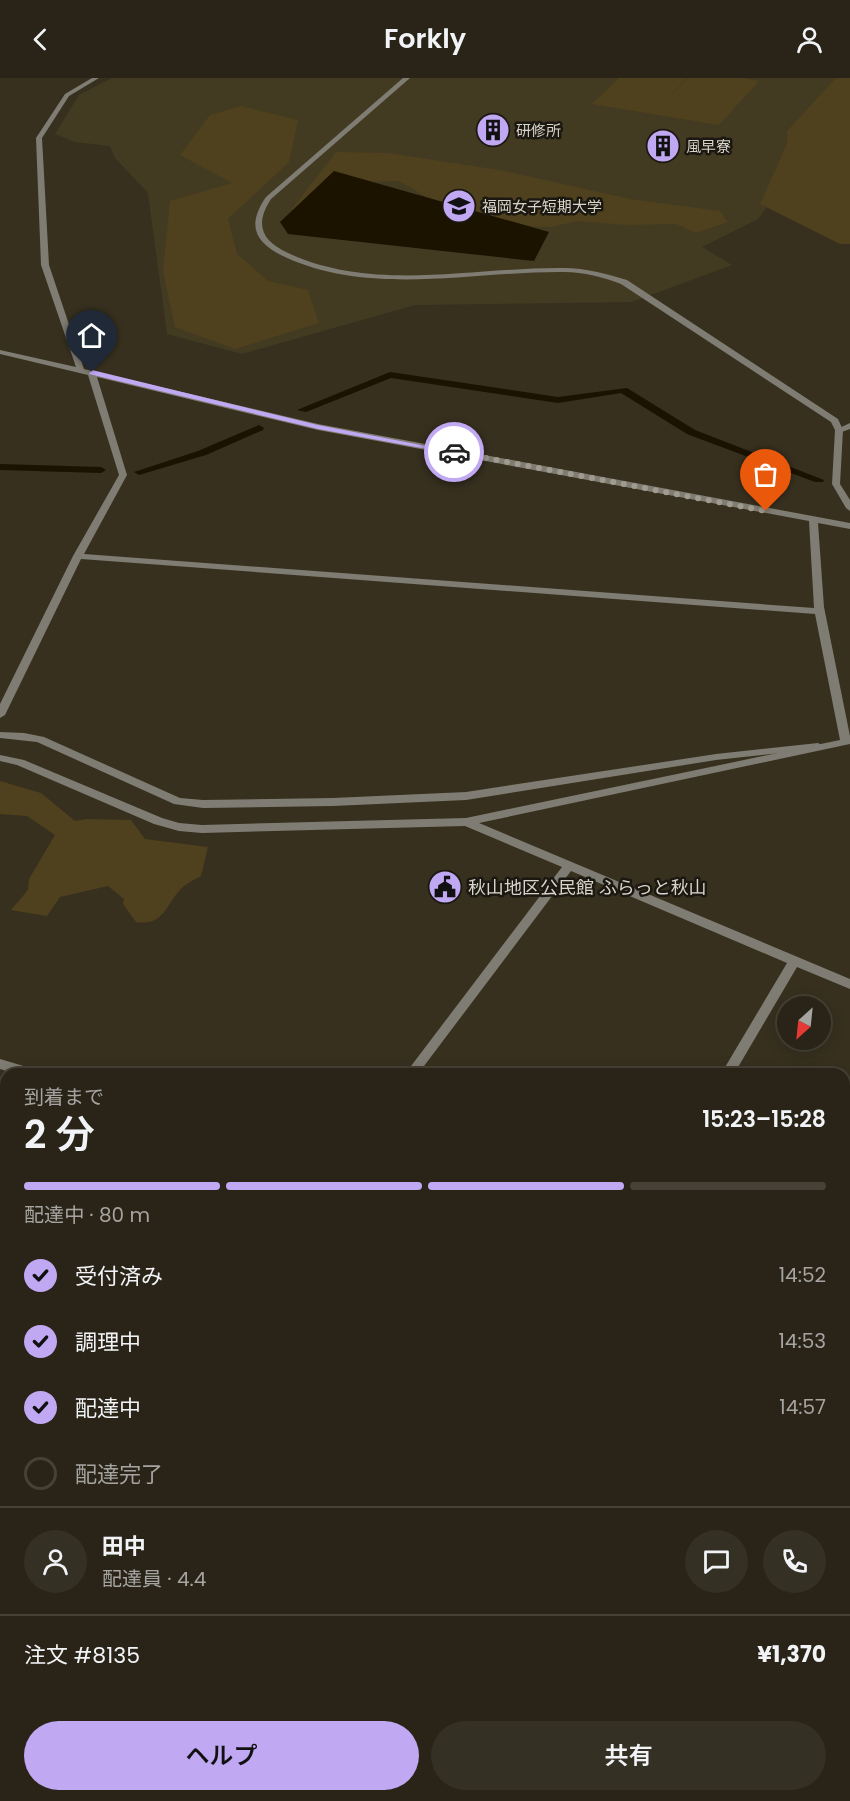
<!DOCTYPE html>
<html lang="ja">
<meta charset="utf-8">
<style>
:root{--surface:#292417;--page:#353024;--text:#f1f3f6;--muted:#a5a4a1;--line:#454136;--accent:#c0a8f3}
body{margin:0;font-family:Poppins,"Noto Sans JP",sans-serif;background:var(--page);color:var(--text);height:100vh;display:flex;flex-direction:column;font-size:22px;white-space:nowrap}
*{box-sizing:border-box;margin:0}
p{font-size:20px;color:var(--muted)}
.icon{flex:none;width:33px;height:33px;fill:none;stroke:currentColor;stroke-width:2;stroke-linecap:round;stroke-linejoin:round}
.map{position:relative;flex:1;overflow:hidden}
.sheet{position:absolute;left:0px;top:990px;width:850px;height:734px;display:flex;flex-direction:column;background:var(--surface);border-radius:18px 18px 0 0;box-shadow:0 3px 15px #0003,0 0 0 2px var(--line)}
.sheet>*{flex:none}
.needle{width:39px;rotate:207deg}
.tools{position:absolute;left:777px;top:918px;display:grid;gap:12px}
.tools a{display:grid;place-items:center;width:54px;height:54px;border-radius:50%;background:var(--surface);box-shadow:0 3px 15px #0003,0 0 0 2px var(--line);font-size:30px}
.pin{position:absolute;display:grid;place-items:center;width:51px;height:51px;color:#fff;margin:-62px -26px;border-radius:50% 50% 50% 0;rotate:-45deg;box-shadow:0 0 6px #0007}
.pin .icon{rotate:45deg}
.courier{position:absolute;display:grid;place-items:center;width:60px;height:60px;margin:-30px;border:4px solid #c0a8f3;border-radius:50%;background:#fff;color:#222;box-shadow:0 2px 8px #0007}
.head em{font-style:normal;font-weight:600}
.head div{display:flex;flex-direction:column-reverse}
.head{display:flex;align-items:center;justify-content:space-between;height:102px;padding:0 24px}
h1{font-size:39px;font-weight:600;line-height:45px}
.bar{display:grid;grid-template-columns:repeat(4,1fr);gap:9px 6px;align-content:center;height:72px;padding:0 24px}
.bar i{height:8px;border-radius:4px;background:var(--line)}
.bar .selected{background:var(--accent)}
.bar p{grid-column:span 4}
.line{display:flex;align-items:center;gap:15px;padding:0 24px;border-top:2px solid var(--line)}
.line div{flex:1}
.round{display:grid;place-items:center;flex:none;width:63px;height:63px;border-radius:32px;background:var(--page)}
ol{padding:0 24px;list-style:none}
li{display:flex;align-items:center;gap:18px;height:66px}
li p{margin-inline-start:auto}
li .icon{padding:6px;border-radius:50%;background:var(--accent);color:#111;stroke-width:4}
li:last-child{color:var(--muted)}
li i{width:33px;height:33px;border:3px solid var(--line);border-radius:50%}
.primary-button{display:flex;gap:12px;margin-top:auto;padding:12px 24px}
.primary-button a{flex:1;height:69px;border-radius:36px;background:var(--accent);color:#111;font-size:24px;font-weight:600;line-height:69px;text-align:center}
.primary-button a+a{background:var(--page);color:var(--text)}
header{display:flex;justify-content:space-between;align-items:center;height:78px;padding:0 24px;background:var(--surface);font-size:27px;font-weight:600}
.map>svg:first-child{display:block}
.built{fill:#433a22}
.green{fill:#4f411d}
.water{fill:#1b1300}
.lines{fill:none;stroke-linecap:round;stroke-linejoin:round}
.stream{fill:#1b1300;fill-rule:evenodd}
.service{fill:#7f7c73;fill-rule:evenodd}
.minor{fill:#7f7c73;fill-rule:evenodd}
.rail-casing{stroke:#c1bcb1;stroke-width:8}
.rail{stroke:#1b1811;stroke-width:6;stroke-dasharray:18;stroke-linecap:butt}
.route{fill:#c0a8f3}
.done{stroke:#a09b8e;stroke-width:6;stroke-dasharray:0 10.8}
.labels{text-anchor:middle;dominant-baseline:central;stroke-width:5;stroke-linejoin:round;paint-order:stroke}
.far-poi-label{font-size:15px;fill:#d8d4c9;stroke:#1b1811;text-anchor:start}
.poi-label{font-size:18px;fill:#d8d4c9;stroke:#1b1811;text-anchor:start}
</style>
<header><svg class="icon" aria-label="back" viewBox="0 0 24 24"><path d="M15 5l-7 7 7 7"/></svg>Forkly<svg class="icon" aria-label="person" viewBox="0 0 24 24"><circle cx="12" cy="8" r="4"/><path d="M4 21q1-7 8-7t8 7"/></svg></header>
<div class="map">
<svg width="850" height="1723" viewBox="0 0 850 1723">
<rect width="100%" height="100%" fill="#37301f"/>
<path class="built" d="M 112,0 L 850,0 L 850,20 L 758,141 L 702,169 L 732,187 L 632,224 L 415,227 L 242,276 L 167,256 L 148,115 L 115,80 L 110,68 L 75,64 L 55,56 L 79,17 Z"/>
<g class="green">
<path d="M 619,0 L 687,0 L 659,29 L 688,0 L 742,0 L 759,3 L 719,47 L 592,26 Z"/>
<path d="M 836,0 L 850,0 L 850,166 L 840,166 L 760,126 L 787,66 L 787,53 Z"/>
<path d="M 241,28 L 298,42 L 289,84 L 228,141 L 237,176 L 268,203 L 308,212 L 319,245 L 235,271 L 175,249 L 163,193 L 170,123 L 232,105 L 180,77 L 210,37 Z"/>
<path d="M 336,74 L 388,75 L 505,93 L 630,121 L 720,133 L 728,144 L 696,155 L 676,146 L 626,147 L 578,143 L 551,149 L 509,148 L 451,133 L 399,103 L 346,104 L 319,152 L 292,131 Z"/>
<path d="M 0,703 L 41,715 L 75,743 L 87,741 L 131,742 L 145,761 L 208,769 L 201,798 C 194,802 185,806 180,812 C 165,828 164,848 136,844 L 123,826 L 124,821 L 108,808 L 60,819 L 47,838 L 11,832 L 28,812 L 29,801 L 55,757 L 27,738 L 0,736 Z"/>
</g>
<path class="water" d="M 334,93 L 549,154 L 534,183 L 288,156 L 280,144 Z"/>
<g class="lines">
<g class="stream">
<path d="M 390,294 L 558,319 L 627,310 L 695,352 L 824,402 L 823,404 L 815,404 L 687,356 L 621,315 L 558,325 L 391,300 L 306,334 L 297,332 Z"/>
<path d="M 259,347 L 264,350 L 263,352 L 206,377 L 139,397 L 134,394 L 198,373 Z"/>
<path d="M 0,386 L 101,389 L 106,392 L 101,395 L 0,392 Z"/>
</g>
<g class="service">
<path d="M 850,345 L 850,351 L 839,355 L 835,352 Z"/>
<path d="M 0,654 L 24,655 L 44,659 L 180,720 L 203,722 L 333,720 L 466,714 L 716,676 L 818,665 L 823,668 L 818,671 L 716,682 L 466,722 L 333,728 L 203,730 L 174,726 L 37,664 L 0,660 Z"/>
<path d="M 0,981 L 37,992 L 38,996 L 16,996 L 0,991 Z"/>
</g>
<g class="minor">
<path d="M 92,0 L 99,0 L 69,18 L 42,60 L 49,187 L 84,291 L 318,346 L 850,445 L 850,451 L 818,445 L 824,529 L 850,658 L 850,666 L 479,745 L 850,901 L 850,911 L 797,889 L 734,996 L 721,996 L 787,885 L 571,793 L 418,996 L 405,996 L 562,789 L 465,748 L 202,755 L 179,753 L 154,746 L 17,687 L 0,683 L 0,677 L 24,682 L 162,740 L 179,745 L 202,747 L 466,740 L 840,662 L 815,536 L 81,481 L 5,637 L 0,640 L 0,626 L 73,478 L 119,397 L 88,297 L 0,276 L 0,272 L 76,289 L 41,187 L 36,60 L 65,16 ZM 97,299 L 318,352 L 809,443 L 814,530 L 84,476 L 127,397 Z"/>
<path d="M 403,0 L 410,0 L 271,121 C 254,147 262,163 288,175 C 374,215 473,189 564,190 C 586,190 606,196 627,202 L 838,341 L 843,352 L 840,406 L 850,422 L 850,433 L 846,430 L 832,406 L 835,352 L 831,344 L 621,206 C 603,199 584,194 564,194 C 472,193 372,219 285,179 C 255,165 246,148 266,119 Z"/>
<rect x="0" y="1185" width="6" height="12"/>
<path d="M 9,1718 L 34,1718 L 32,1723 L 7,1723 Z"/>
</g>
<defs>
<g id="rail">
<path d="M 844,1552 L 850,1547"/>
<path d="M 651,1723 L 657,1718"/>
</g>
</defs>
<use href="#rail" class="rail-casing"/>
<use href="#rail" class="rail"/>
</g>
<path class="route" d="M 92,292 L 318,347 L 457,374 L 454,376 L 318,351 L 89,296 Z"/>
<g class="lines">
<path class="done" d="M 454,374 L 766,433"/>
</g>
<defs>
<symbol id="building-disc" viewBox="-11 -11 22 22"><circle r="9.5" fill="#c0a8f3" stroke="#1b1811"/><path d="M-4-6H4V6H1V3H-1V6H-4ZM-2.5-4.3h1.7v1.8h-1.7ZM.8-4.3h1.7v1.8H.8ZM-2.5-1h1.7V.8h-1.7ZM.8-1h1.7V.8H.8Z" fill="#111"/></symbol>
<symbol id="university-disc" viewBox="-11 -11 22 22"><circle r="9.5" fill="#c0a8f3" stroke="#1b1811"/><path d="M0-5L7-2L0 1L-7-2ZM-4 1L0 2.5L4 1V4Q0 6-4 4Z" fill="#111"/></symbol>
<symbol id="civic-disc" viewBox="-11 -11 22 22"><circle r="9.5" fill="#c0a8f3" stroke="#1b1811"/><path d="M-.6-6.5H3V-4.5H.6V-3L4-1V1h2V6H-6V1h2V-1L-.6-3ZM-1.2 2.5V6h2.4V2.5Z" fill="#111"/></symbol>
</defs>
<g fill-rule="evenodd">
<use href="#building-disc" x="474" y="33" width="38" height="38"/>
<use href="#building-disc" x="644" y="49" width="38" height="38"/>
<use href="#university-disc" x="440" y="109" width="38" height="38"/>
<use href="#civic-disc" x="426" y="790" width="38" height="38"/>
</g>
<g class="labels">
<g class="far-poi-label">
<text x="516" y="52">研修所</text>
<text x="686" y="68">風早寮</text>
<text x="482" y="128">福岡女子短期大学</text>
</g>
<g class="poi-label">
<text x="468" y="809">秋山地区公民館 ふらっと秋山</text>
</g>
</g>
</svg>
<div class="tools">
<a><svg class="needle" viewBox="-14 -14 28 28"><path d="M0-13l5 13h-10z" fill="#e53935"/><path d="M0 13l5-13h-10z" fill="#a5a4a1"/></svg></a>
</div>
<div class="pin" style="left:766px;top:433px;background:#ea580c"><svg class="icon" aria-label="bag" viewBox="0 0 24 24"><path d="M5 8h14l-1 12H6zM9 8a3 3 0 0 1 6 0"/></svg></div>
<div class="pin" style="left:92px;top:294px;background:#1f2937"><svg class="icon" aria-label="home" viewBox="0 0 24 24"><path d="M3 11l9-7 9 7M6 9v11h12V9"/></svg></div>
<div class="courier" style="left:454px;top:374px"><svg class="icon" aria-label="car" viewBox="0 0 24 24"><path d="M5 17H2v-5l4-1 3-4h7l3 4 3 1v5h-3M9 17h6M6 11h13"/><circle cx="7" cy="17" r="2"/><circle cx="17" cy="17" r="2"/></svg></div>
<section class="sheet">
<div class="head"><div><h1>2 分</h1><p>到着まで</p></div><em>15:23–15:28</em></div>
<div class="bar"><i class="selected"></i><i class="selected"></i><i class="selected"></i><i></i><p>配達中 · 80 m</p></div>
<ol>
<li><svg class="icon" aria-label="check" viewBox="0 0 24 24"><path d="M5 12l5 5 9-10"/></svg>受付済み<p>14:52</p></li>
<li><svg class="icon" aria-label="check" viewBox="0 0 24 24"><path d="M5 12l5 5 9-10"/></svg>調理中<p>14:53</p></li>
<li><svg class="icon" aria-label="check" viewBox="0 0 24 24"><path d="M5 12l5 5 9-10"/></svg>配達中<p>14:57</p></li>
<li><i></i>配達完了</li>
</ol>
<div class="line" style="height:108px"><a class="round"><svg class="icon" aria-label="person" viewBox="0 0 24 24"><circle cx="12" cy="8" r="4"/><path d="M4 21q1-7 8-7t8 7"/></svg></a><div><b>田中</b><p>配達員 · 4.4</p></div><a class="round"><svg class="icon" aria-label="chat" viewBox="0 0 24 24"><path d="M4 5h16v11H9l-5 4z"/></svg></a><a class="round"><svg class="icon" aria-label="phone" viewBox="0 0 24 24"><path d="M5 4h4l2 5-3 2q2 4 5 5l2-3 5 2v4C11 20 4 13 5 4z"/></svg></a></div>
<div class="line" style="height:78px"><div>注文 #8135</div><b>¥1,370</b></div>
<div class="primary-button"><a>ヘルプ</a><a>共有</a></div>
</section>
</div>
